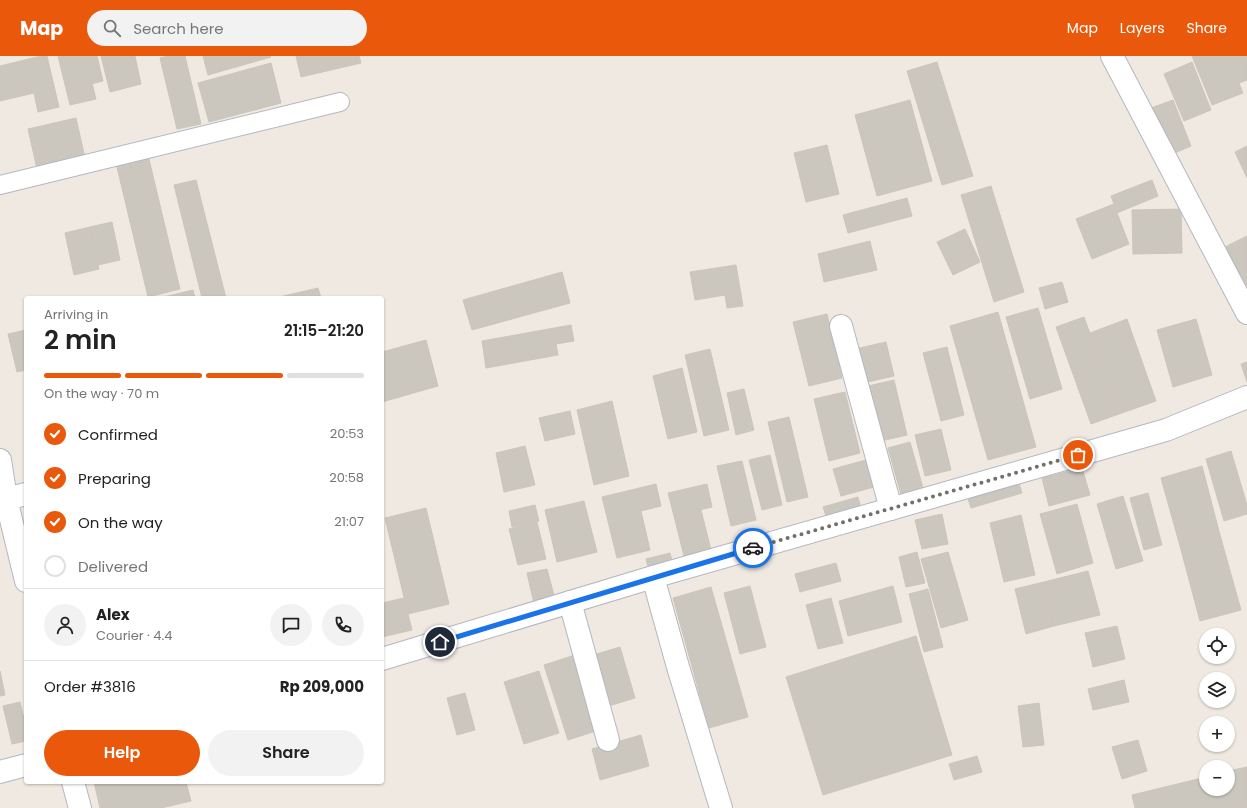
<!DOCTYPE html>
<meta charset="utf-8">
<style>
:root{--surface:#fff;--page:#f2f2f2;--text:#222;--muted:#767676;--line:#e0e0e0;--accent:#ea580c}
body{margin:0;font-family:Poppins,sans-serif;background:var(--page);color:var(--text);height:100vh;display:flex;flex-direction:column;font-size:15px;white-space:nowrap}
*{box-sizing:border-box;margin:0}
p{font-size:13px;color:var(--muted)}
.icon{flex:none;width:22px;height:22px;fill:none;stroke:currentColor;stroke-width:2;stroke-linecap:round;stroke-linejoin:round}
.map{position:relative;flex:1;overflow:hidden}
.details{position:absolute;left:24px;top:240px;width:360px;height:488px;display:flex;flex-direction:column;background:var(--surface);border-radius:4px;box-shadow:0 1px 3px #0004}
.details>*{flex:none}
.fabs{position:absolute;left:1199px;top:572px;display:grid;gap:8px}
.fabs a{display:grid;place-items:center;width:36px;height:36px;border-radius:50%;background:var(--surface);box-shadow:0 1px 3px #0004;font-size:20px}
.pin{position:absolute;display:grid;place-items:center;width:34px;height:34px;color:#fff;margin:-17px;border:2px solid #fff;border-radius:50%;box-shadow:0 1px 4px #0007}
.courier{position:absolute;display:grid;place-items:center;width:40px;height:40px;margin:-20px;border:3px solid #1a73e8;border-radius:50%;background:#fff;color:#222;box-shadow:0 1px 5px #0007}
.summary em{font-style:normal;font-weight:600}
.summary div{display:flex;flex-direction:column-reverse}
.summary{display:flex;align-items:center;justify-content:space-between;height:68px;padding:0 20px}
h1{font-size:26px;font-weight:600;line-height:30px}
.bar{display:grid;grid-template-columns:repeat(4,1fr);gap:6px 4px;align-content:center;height:48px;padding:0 20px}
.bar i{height:5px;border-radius:3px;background:var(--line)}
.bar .selected{background:var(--accent)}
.bar p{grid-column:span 4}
.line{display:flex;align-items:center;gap:10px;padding:0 20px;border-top:1px solid var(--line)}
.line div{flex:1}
.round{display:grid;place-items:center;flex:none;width:42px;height:42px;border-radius:21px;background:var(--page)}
ol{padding:0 20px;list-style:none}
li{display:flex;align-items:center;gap:12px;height:44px}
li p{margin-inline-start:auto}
li .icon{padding:4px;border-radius:50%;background:var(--accent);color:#fff;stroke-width:4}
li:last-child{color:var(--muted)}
li i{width:22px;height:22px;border:2px solid var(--line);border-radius:50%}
.action{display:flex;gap:8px;margin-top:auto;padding:8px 20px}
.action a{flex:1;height:46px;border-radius:24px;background:var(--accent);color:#fff;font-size:16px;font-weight:600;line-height:46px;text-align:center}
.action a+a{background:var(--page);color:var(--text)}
header{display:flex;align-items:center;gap:24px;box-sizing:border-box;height:56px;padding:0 20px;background:var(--accent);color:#fff}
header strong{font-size:19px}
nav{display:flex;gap:22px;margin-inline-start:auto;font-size:14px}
.search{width:280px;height:36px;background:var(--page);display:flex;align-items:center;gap:10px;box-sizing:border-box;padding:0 14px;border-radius:22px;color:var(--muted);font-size:15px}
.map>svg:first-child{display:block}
.building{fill:#cbc7bf;stroke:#cbc5ba}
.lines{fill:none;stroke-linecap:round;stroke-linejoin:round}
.service-casing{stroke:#b4b7c1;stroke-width:20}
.minor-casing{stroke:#b4b7c1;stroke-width:24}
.service{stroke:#fff;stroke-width:18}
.minor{stroke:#fff;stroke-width:22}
.done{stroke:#726f6d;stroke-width:4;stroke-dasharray:0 7.2}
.route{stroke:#1a73e8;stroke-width:5}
</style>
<header>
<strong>Map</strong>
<div class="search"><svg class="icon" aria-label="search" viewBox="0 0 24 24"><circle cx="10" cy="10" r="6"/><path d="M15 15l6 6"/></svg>Search here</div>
<nav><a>Map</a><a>Layers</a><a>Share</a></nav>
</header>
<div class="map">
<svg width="1247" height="752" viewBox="0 0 1247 752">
<rect width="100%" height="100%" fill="#efe9e1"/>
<g class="building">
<path d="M 41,0 L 47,0 L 59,51 L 38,56 L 34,37 L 0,45 L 0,10 Z"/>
<path d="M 58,0 L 85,0 L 96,43 L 70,49 Z"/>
<path d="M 85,0 L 97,0 L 103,25 L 91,28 Z"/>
<path d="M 101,0 L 135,0 L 141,28 L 110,36 Z"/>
<path d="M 168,0 L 185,0 L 201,68 L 177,73 L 160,2 Z"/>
<path d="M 203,0 L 270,0 L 271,1 L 208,19 Z"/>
<path d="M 296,0 L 359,0 L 361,7 L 301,21 Z"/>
<path d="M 1192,0 L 1228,0 L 1243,37 L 1212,49 Z"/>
<path d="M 1228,0 L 1247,0 L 1247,24 L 1239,27 Z"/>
<path d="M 937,6 L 973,120 L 942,129 L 907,15 Z"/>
<path d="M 1192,6 L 1211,54 L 1184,65 L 1164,18 Z"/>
<path d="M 271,7 L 281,47 L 209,66 L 198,27 Z"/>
<path d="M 910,44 L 932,125 L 877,140 L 855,59 Z"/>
<path d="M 1173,44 L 1191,90 L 1170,99 L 1151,52 Z"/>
<path d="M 76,62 L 85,102 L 37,113 L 28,73 Z"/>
<path d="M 827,89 L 839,138 L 806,146 L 794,97 Z"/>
<path d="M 1247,90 L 1247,122 L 1235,96 Z"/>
<path d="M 148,99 L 180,233 L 148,241 L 116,107 Z"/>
<path d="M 196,124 L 226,242 L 202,242 L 174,129 Z"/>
<path d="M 1152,124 L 1158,140 L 1117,157 L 1129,188 L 1092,203 L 1076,163 L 1114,148 L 1111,140 Z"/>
<path d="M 991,130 L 1024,236 L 994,246 L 961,139 Z"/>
<path d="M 907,142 L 912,160 L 848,177 L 843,159 Z"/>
<path d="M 1181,153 L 1182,197 L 1133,198 L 1132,154 Z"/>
<path d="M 112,166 L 120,204 L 98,209 L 90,171 Z"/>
<path d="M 90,171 L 99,213 L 74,219 L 65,177 Z"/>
<path d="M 965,173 L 980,206 L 953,219 L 937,186 Z"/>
<path d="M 1247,180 L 1247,239 L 1225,191 Z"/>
<path d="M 870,185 L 877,214 L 824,226 L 818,198 Z"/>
<path d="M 736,209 L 743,250 L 727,252 L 725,239 L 695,244 L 690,216 Z"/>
<path d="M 562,216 L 570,247 L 472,274 L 463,244 Z"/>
<path d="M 1062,226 L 1068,246 L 1045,253 L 1039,232 Z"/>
<path d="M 318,232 L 321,242 L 275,242 Z"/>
<path d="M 193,234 L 195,242 L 160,242 Z"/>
<path d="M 1038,252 L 1062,333 L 1030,343 L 1006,261 Z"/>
<path d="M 998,256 L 1036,391 L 988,404 L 950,270 Z"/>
<path d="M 827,258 L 842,322 L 809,330 L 793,266 Z"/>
<path d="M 1084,261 L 1119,358 L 1091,368 L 1056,271 Z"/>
<path d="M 1127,263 L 1156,345 L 1119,358 L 1090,277 Z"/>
<path d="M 1196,263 L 1212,319 L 1173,331 L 1157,274 Z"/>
<path d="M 571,269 L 574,285 L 556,288 L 558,299 L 486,312 L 482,285 Z"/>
<path d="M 26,274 L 26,314 L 17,316 L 8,278 Z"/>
<path d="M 426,284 L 438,330 L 382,346 L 382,296 Z"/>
<path d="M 886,286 L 894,320 L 859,328 L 851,294 Z"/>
<path d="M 947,291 L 964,359 L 941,365 L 923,297 Z"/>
<path d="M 710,293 L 729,374 L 704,380 L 685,299 Z"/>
<path d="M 1247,306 L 1247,326 L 1241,308 Z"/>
<path d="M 682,312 L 697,376 L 668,383 L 653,320 Z"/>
<path d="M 894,324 L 907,379 L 881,385 L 868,330 Z"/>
<path d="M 744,333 L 754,374 L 736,379 L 727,337 Z"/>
<path d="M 845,336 L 860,397 L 829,405 L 814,343 Z"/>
<path d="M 612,345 L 629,420 L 594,429 L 577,354 Z"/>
<path d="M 570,355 L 575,378 L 545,385 L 539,362 Z"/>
<path d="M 789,361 L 808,441 L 787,446 L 768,366 Z"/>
<path d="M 941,373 L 951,414 L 925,420 L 915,379 Z"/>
<path d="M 910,386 L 923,432 L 901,438 L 888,392 Z"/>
<path d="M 525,390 L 535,429 L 504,436 L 496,397 Z"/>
<path d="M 1231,395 L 1247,449 L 1247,458 L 1224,465 L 1206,403 Z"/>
<path d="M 770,399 L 782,449 L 762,454 L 749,404 Z"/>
<path d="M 866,404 L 874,431 L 841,440 L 833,413 Z"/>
<path d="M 742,405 L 756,464 L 731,470 L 717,410 Z"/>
<path d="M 1202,410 L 1220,479 L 1180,490 L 1161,422 Z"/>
<path d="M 1082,412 L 1090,439 L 1049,450 L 1042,422 Z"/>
<path d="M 1017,421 L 1022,437 L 971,452 L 966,436 Z"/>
<path d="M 656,428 L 661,450 L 641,455 L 650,494 L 617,502 L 602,441 Z"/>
<path d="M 707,428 L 712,451 L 674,460 L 668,437 Z"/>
<path d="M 1148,437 L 1162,489 L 1144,494 L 1130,442 Z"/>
<path d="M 1123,440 L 1143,505 L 1116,513 L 1097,448 Z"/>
<path d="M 858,441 L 862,456 L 828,466 L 823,451 Z"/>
<path d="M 584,445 L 597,496 L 557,506 L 545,454 Z"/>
<path d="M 1077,448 L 1093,507 L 1057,518 L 1040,458 Z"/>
<path d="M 535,449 L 539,465 L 512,471 L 509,455 Z"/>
<path d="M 426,452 L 449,548 L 408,558 L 385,462 Z"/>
<path d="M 701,454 L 712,498 L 685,504 L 674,460 Z"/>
<path d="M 942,458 L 948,488 L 922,493 L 915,464 Z"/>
<path d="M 1021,459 L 1035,519 L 1004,526 L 990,467 Z"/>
<path d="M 537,466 L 546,503 L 518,509 L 509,473 Z"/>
<path d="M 1220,479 L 1241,554 L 1200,565 L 1180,490 Z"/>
<path d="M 917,496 L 925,527 L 906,531 L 899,501 Z"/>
<path d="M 948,496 L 968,564 L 941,572 L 921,503 Z"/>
<path d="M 670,497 L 674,513 L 650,519 L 646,503 Z"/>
<path d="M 836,507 L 841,525 L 800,536 L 795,518 Z"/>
<path d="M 547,513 L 556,547 L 535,552 L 527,517 Z"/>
<path d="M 1088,515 L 1100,559 L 1054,570 L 1044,526 Z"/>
<path d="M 1044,526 L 1054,570 L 1026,578 L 1015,533 Z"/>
<path d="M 750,530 L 766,591 L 740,598 L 724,537 Z"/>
<path d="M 893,530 L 902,566 L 848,580 L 839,545 Z"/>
<path d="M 711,531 L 748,661 L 709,672 L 673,542 Z"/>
<path d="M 928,533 L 943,591 L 924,596 L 909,538 Z"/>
<path d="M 404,542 L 412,574 L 382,581 L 382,547 Z"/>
<path d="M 831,542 L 843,587 L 818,593 L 806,549 Z"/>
<path d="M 1117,570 L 1125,603 L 1093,611 L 1085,577 Z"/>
<path d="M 916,580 L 952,699 L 823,739 L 786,621 Z"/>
<path d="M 620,591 L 635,642 L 605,651 L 590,600 Z"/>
<path d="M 578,598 L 602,673 L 568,684 L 544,609 Z"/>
<path d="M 0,615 L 5,639 L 0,640 Z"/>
<path d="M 539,615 L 559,677 L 524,688 L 504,626 Z"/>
<path d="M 1124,624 L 1129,646 L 1093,654 L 1088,633 Z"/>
<path d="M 465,637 L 475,674 L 457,679 L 447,642 Z"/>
<path d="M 20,646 L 26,671 L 26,685 L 12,688 L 3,650 Z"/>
<path d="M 1039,647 L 1044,689 L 1023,691 L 1018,650 Z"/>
<path d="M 641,679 L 649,710 L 600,724 L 592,693 Z"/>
<path d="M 1138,684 L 1147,715 L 1122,723 L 1112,691 Z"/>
<path d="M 977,700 L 982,716 L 954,724 L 949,708 Z"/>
<path d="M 1247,711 L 1247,752 L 1135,752 L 1132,739 L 1206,721 L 1206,733 L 1228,733 L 1228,715 Z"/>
<path d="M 94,726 L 132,726 L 139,752 L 100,752 Z"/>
<path d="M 132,726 L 186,726 L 191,745 L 161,752 L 139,752 Z"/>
</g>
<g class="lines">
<defs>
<path id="service" d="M 0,129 L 340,46"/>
<g id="minor">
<path d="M 1112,0 L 1247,257"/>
<path d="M 841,270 L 891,453"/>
<path d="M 0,404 L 6,443 L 26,525"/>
<path d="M 6,443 L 26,438"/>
<path d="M 653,521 L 678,611 L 721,752"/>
<path d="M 570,546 L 608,684"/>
<path d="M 382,603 L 653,521 L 1166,374 L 1247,341"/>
<path d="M 0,716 L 26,709"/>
<path d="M 73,726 L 80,752"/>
</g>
</defs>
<use href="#service" class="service-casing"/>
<use href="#minor" class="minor-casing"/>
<use href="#service" class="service"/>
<use href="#minor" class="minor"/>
</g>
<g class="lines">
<path class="done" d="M 753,492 L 1078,399"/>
<path class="route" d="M 440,586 L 753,492"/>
</g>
</svg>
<div class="fabs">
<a><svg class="icon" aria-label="locate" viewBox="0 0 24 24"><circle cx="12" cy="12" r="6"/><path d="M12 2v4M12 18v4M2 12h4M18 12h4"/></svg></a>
<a><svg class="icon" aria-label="layers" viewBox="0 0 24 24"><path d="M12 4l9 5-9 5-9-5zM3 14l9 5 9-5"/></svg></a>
<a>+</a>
<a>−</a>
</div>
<div class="pin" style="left:1078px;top:399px;background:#ea580c"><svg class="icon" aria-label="bag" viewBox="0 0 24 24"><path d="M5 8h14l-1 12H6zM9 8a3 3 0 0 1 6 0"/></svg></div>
<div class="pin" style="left:440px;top:586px;background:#1f2937"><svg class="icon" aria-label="home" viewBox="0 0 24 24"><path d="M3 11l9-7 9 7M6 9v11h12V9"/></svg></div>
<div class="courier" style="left:753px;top:492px"><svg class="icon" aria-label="car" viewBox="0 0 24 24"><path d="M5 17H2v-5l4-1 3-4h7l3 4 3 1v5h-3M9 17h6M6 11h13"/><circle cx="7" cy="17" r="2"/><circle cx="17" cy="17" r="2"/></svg></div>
<section class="details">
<div class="summary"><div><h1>2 min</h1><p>Arriving in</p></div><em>21:15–21:20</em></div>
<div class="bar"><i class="selected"></i><i class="selected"></i><i class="selected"></i><i></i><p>On the way · 70 m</p></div>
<ol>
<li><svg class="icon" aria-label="check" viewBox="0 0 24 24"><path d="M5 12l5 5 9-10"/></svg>Confirmed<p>20:53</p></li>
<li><svg class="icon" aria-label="check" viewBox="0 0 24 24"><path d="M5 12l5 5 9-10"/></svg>Preparing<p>20:58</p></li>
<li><svg class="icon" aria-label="check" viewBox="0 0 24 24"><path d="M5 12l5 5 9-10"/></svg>On the way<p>21:07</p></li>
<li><i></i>Delivered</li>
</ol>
<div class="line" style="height:72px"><a class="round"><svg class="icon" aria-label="person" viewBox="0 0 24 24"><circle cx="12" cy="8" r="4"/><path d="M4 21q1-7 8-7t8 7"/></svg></a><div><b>Alex</b><p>Courier · 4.4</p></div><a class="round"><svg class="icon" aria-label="chat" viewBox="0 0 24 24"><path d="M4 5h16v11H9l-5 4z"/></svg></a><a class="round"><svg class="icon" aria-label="phone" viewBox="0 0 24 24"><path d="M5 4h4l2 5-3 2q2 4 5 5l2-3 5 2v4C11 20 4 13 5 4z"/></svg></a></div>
<div class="line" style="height:52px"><div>Order #3816</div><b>Rp 209,000</b></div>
<div class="action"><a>Help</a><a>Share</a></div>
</section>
</div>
